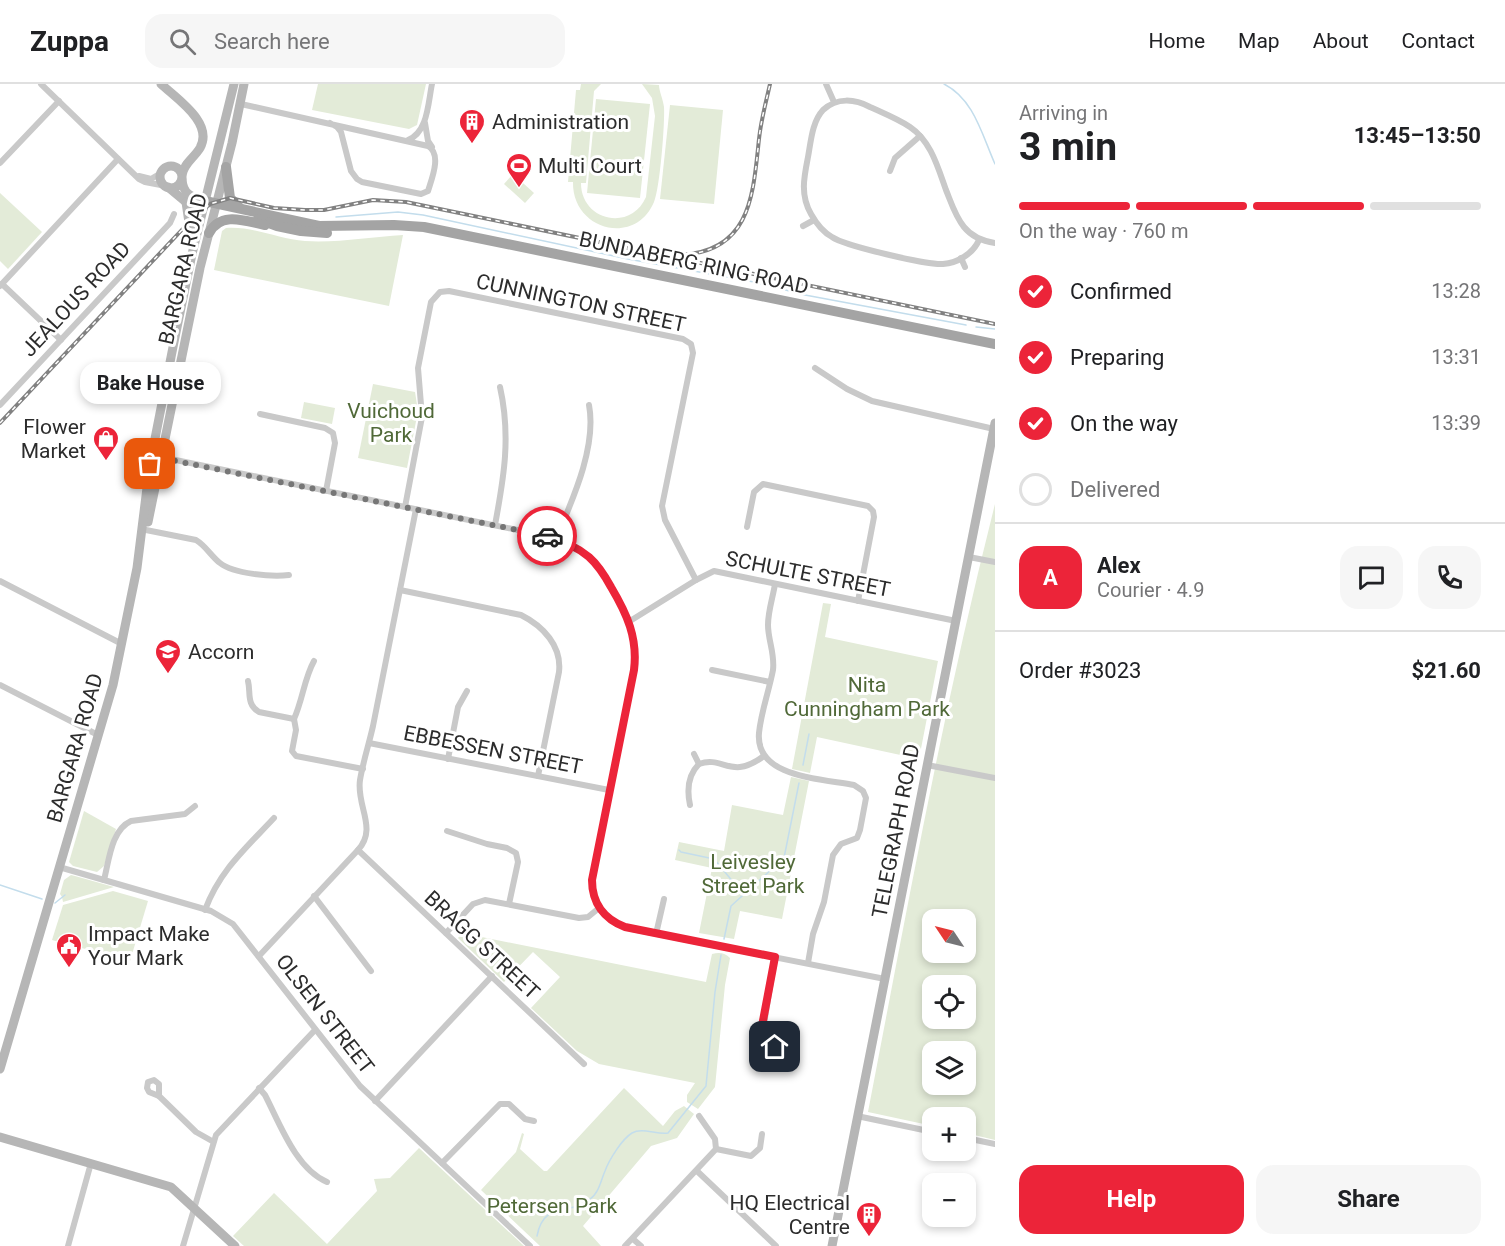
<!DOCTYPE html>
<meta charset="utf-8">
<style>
:root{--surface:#fff;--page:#f6f6f6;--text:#202124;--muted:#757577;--line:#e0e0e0;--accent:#ec2439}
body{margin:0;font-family:Roboto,sans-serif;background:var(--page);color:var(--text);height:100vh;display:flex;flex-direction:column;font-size:22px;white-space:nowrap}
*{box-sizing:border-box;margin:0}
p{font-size:20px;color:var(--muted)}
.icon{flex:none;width:33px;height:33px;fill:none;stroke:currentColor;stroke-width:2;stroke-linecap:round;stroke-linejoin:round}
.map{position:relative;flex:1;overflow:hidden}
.panel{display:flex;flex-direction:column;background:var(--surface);width:510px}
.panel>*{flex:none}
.needle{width:39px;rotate:305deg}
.tools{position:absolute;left:922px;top:825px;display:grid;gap:12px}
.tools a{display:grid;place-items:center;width:54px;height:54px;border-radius:12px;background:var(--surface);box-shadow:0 3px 9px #0003;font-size:30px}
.pin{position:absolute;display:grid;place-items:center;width:51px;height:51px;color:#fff;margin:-26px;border-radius:12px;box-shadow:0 3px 9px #0006}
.courier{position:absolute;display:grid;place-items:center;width:60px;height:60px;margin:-30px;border:4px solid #ec2439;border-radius:50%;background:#fff;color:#222;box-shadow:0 2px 8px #0007}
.bubble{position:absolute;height:42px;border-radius:18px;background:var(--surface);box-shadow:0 3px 9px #0003;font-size:20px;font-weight:700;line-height:42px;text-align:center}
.overview em{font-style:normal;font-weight:700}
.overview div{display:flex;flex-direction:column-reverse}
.overview{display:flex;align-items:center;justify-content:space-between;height:102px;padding:0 24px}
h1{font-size:39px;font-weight:700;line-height:45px}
.bar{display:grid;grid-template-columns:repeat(4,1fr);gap:9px 6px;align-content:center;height:72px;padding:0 24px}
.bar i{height:8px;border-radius:4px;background:var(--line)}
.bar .active{background:var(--accent)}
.bar p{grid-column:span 4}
.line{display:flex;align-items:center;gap:15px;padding:0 24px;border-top:2px solid var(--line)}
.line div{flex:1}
.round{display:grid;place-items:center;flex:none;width:63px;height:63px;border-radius:18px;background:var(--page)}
ol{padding:0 24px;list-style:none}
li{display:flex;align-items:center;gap:18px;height:66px}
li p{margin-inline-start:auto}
li .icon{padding:6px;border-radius:50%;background:var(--accent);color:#fff;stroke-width:4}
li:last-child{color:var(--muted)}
li i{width:33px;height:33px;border:3px solid var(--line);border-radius:50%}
.button{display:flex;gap:12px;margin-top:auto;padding:12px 24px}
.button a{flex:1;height:69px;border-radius:18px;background:var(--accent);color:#fff;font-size:24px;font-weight:700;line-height:69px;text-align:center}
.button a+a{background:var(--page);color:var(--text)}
header{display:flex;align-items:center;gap:36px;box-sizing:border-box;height:84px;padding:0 30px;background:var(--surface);border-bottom:2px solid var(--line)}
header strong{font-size:28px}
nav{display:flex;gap:33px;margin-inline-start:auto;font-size:21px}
.search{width:420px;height:54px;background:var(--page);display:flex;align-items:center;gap:15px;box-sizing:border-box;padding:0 21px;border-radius:18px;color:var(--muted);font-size:22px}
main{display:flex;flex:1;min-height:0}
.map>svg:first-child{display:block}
.green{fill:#e3ebd8;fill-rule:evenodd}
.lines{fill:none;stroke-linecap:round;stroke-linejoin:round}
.stream{stroke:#c3ddec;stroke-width:1.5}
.street{stroke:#c9c9c9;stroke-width:6}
.secondary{stroke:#b6b6b6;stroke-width:9}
.primary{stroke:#a4a4a4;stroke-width:10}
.rail-casing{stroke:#818181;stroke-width:4}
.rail{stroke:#fff;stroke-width:1.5;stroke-dasharray:4.5;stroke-linecap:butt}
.done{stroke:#767676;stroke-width:6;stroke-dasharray:0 10.8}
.route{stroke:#ec2439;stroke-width:8}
.labels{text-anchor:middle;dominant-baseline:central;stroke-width:6;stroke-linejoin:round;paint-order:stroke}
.poi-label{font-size:21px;fill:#2c2c2c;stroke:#fff;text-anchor:start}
.street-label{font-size:21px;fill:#2c2c2c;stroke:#fff}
.park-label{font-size:21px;fill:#506938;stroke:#fff}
</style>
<header>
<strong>Zuppa</strong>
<div class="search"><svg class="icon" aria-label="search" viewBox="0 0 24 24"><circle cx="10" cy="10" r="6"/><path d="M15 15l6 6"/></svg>Search here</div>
<nav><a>Home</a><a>Map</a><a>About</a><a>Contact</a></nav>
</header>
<main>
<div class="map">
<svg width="995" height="1162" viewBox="0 0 995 1162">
<rect width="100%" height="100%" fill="#fff"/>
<g class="green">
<path d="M 318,0 L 426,0 L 417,41 L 409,45 L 312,26 Z"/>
<path d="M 581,0 L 601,0 L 594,7 L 586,99 L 581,99 C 581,137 631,148 646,113 L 655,32 L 652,14 L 642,0 L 659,1 C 659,7 663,15 664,23 C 665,39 660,104 654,118 C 635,163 572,146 573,98 L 568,98 L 576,6 L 580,6 Z"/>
<path d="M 596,15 L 650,20 L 640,114 L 587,109 Z"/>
<path d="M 670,21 L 723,26 L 714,120 L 660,115 Z"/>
<path d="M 513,90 L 534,109 L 525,119 L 504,100 Z"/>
<path d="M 0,109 L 42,148 L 8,185 L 0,177 Z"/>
<path d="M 226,144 C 253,142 278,155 305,157 C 337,159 371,153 403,151 L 389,222 L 214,186 L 222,147 Z"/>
<path d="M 373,300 L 415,308 L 418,327 L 407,384 L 358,374 Z"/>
<path d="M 304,318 L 335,324 L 332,340 L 301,334 Z"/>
<path d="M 995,420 L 995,1056 L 966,1049 L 966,1034 L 933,1034 L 933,1042 L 868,1028 C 907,825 944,621 995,420 ZM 933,836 L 966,836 L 966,868 L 933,868 ZM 933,902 L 966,902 L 966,934 L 933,934 ZM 933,968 L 966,968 L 966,1000 L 933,1000 Z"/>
<path d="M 823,519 L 831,520 L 825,553 L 938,577 L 919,675 L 817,653 L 810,689 L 792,685 Z"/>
<path d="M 791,693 L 809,697 L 782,835 L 740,827 L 734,855 L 699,849 L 712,784 L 675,776 L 679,758 L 724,767 L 732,721 L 783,731 Z"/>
<path d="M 84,727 L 116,745 L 104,782 L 97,788 L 73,782 L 69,778 Z"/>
<path d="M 71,791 L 75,792 L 114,803 L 63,818 L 62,813 L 60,810 L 64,796 Z"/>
<path d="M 113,807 L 148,817 L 130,877 L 52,856 L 63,821 Z"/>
<path d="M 462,849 L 706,898 L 712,870 C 720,868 725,869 730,874 L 725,901 L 715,1003 L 698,1025 L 687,1018 L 687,1011 L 695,999 L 599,980 L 577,967 L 531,924 L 560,893 L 533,868 L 504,898 L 458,854 Z"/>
<path d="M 624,1004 L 663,1042 L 675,1027 L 684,1022 L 694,1030 L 677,1054 L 651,1062 L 583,1142 L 601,1162 L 540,1162 L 481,1106 L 516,1068 L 522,1049 L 524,1050 L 520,1065 L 544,1087 L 547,1087 Z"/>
<path d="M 419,1064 L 524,1162 L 244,1162 L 233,1152 L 274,1109 L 327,1160 L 377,1107 L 374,1095 L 390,1094 Z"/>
</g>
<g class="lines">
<g class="stream">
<path d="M 944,0 C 974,15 982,51 995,80"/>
<path d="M 336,133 L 398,128 L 423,131 L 628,175 L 754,198 L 805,211 L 966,241"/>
<path d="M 976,243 L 995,245"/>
<path d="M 803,681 L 809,650"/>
<path d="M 679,766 L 681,768 L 714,775 L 744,811"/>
<path d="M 0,801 L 42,815"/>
<path d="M 55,819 L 65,811"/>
<path d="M 724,855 L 731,822 L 784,774 L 799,699"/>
<path d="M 537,1152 C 544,1116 570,1132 590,1115 C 599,1109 601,1096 605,1087 C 609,1076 622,1055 632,1049 C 642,1043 657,1051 668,1049 L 706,1002 L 715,908 L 721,871"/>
</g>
<g class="street">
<path d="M 41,0 L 139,95 L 145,98 L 166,102"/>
<path d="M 826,0 L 834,18"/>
<path d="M 241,20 L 428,62 C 442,70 432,94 428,107 L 421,110 L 362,98 L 357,95 L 351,87 L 341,48 L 337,43 L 330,39"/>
<path d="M 425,39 L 428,57 L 432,63"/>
<path d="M 408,56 C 428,48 428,19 432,0"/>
<path d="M 0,79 L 59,17"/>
<path d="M 890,87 L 895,74 L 920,52"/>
<path d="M 139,92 L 151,95 L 161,89"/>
<path d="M 803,142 L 814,136"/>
<path d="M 979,156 C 973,170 957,179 943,180 C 927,181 845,162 832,153 C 823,148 816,139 811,130 C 800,111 804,93 808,73 C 811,57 812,38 823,26 C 837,13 855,15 870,23 C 883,29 898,35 910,43 C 931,57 938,84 946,106 C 951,118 955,132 964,143 C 972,153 982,157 995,159"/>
<path d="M 961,174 L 965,183"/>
<path d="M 2,200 L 61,256"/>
<path d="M 0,202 L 118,75"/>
<path d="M 815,284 L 847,305 L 872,317 L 994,345"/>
<path d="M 0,321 L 170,139 L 174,130"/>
<path d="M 260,330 L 325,344 L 333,349 L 335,359 L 326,407"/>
<path d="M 161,373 L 542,451 C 558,455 576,462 589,473 C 598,481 605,492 611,503 C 627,531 638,554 634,586 L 592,796 C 592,822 608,839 632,845 L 885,895"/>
<path d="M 405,423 L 422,333 L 418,284 L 431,218 L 440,208 L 449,207 L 683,255 L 691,260 L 693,269 L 662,422 L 665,436 L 696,496"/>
<path d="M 495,441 C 504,393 511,352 500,303"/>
<path d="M 747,443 L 754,408 L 763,400 L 868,422 L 873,427 L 874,433 L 858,517"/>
<path d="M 146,446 L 196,456 C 206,462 211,472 220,479 C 234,490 272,493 289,491"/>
<path d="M 556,455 C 572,417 597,363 589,321"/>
<path d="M 969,473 L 995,478"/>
<path d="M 0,497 L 122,560"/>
<path d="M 775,500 C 773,513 768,527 768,541 C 768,556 775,570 773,586 C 769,607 761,628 759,649 C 755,694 823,695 854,701 L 863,707 L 866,714 L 860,746 L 857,754 L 841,760 L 833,771 L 824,818 L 813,850 L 808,879"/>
<path d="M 400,506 L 521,531 C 543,542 562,562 559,588 L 538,692"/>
<path d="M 630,537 L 696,496 L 714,487 L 956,537"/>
<path d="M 712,586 L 770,598"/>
<path d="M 248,597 C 251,609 246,620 259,628 L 294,635"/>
<path d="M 0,601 L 98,651"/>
<path d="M 294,635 L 296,646 L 292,667 L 296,672 L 363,685"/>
<path d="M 294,635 C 303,615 304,595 314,577"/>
<path d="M 369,659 L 609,706"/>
<path d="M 694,670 L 699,680"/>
<path d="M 448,675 L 458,623 L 467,607"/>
<path d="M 927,681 L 995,694"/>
<path d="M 690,721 C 687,707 688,691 699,680 C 724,671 730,697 764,672"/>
<path d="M 447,747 L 487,760 L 507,764 L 516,769 L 518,778 L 509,820"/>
<path d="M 358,766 L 584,980"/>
<path d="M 59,783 L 211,827 L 233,840 L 360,1002 L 530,1162"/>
<path d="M 104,796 C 109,777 111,746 131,737 L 185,730 L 195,722"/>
<path d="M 314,812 L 371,887"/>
<path d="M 205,826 C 220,786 246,764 274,734"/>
<path d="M 446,849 L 473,820 L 485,816 L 579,834 L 588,833 L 599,824"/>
<path d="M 656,850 L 664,815"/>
<path d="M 259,872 L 358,766 C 378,744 356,722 360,696 C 363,678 369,660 373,642 C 387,570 402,498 416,425"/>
<path d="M 775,873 L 763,946 L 770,959 L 784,968"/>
<path d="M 154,996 L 159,1000 L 159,1012 L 149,1008 L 147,1004 L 148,998 Z"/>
<path d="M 259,1004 L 265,1011 C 280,1040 296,1085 327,1098"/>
<path d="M 159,1012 L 196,1048 L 212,1057"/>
<path d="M 375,1017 L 492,892"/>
<path d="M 857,1032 L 933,1048"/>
<path d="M 966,1054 L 995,1060"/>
<path d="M 716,1065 L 751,1072 L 760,1064 L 762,1050"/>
<path d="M 442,1079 L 500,1020 L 509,1020 L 525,1035 L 534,1037"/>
<path d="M 697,1087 L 776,1162"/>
<path d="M 633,1155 L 641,1162"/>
<path d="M 68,1162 L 91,1079"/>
<path d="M 183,1162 L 216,1051 L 315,946"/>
<path d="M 625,1162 L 716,1065 L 715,1055 L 699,1032"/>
</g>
<g class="secondary">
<path d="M 161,0 C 177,15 214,39 200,64 C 194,74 184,79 182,91"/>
<circle cx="171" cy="93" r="11"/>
<path d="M 182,95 C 183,111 192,113 205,117"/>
<path d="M 168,103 L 186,118 L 204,123"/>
<path d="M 186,118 L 192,159"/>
<path d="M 148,438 L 200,184 L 232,59 L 244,0"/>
<path d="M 0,985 L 113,601 L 137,484 L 150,380 L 173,263 L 192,170 L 234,0"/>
<path d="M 0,1053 L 171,1103 L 235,1162"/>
<path d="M 832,1162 L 995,339"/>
</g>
<g class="primary">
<path d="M 226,83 L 230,114 L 239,123"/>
<path d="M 205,117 L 319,142 L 394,141 L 424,143 L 995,260"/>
<path d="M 258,135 L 277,142 L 301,147 L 327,149"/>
<path d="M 209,149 C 221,127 245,137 265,141"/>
</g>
<defs>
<g id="rail">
<path d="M 681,171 C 752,167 753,109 759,55 C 761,36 766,18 770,0"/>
<path d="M 0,339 L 194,133 L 210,120 L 230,114 L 274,124 L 305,126 L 324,126 L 373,116 L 406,118 L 995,240"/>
</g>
</defs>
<use href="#rail" class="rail-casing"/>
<use href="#rail" class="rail"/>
</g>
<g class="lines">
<path class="done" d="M 150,380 L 151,372 L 547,452"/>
<path class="route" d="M 547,452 C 561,456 577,463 589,473 C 598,481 605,492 611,503 C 627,530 638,554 634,586 L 592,796 C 592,819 604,835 625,843 L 775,873 L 762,942 L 767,955 L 775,963"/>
</g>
<defs>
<symbol id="building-pin" viewBox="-11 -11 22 30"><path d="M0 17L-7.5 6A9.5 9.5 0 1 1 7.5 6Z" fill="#ec2439" stroke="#fff"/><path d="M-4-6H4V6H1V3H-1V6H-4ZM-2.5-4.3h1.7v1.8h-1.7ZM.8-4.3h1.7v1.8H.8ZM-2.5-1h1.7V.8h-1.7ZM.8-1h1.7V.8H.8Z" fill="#fff"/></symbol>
<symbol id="stadium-pin" viewBox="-11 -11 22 30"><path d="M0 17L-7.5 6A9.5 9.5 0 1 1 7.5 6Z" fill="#ec2439" stroke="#fff"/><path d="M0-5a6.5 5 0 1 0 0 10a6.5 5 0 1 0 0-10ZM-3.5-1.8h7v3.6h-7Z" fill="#fff"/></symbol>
<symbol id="shop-pin" viewBox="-11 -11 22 30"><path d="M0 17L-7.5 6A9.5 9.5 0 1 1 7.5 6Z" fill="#ec2439" stroke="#fff"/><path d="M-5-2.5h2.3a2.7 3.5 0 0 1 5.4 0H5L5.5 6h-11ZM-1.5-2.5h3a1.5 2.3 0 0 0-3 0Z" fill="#fff"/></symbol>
<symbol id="school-pin" viewBox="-11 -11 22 30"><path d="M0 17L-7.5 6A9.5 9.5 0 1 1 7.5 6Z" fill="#ec2439" stroke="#fff"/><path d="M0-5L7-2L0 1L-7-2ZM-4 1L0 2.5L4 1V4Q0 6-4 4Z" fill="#fff"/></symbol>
<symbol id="civic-pin" viewBox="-11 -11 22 30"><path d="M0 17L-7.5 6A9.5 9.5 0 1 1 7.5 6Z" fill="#ec2439" stroke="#fff"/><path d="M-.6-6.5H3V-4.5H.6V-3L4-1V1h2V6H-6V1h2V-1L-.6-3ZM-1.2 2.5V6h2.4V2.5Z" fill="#fff"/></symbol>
</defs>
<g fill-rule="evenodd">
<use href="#building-pin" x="457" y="23" width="30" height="40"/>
<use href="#stadium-pin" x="504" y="67" width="30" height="40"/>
<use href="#shop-pin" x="91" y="340" width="30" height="40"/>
<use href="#school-pin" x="153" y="553" width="30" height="40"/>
<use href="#civic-pin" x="54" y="847" width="30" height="40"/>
<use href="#building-pin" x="854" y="1116" width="30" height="40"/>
</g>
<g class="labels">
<g class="poi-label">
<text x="492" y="38">Administration</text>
<text x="538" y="82">Multi Court</text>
<text x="86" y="343" text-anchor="end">Flower<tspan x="86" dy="24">Market</tspan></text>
<text x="188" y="568">Accorn</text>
<text x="88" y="850">Impact Make<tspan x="88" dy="24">Your Mark</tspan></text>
<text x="850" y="1119" text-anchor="end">HQ Electrical<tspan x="850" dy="24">Centre</tspan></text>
</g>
<g class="street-label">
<text transform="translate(694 179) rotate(12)">BUNDABERG RING ROAD</text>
<text transform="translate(183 185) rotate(-77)">BARGARA ROAD</text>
<text transform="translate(76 215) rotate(-47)">JEALOUS ROAD</text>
<text transform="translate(581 219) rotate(12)">CUNNINGTON STREET</text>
<text transform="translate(808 490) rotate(11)">SCHULTE STREET</text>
<text transform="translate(75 664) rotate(-74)">BARGARA ROAD</text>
<text transform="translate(493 666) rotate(11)">EBBESSEN STREET</text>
<text transform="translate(896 747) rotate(-79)">TELEGRAPH ROAD</text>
<text transform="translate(482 861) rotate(43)">BRAGG STREET</text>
<text transform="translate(325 930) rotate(52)">OLSEN STREET</text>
</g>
<g class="park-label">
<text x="391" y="327">Vuichoud<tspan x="391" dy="24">Park</tspan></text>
<text x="867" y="601">Nita<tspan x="867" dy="24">Cunningham Park</tspan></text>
<text x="753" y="778">Leivesley<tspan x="753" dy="24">Street Park</tspan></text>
<text x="552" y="1122">Petersen Park</text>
</g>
</g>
</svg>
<div class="tools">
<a><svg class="needle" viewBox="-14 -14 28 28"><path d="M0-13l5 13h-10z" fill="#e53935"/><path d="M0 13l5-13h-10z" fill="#757577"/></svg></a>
<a><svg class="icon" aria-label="locate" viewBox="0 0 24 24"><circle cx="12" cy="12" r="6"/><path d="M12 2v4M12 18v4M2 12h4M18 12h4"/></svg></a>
<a><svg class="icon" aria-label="layers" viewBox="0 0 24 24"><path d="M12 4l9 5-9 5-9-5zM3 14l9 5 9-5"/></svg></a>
<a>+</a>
<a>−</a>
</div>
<div class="pin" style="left:150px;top:380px;background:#ea580c"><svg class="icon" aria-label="bag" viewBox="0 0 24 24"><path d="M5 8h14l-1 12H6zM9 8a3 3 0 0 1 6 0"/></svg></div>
<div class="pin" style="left:775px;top:963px;background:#1f2937"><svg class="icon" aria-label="home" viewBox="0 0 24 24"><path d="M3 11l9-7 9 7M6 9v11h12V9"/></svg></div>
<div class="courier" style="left:547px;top:452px"><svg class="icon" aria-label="car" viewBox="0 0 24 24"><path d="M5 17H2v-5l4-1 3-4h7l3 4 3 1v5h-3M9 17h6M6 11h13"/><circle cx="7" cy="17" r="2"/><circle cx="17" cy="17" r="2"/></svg></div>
<div class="bubble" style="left:80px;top:278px;width:141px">Bake House</div>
</div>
<section class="panel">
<div class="overview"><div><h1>3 min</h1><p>Arriving in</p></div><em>13:45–13:50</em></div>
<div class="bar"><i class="active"></i><i class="active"></i><i class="active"></i><i></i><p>On the way · 760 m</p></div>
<ol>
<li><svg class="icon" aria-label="check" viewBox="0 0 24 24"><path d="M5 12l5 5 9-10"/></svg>Confirmed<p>13:28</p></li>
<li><svg class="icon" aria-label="check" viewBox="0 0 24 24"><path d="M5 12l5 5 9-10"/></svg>Preparing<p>13:31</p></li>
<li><svg class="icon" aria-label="check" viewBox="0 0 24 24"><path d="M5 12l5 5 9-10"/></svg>On the way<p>13:39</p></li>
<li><i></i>Delivered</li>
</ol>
<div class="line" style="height:108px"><b class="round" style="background:var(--accent);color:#fff">A</b><div><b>Alex</b><p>Courier · 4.9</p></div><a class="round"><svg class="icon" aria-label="chat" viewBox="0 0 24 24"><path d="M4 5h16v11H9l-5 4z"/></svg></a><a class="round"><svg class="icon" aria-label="phone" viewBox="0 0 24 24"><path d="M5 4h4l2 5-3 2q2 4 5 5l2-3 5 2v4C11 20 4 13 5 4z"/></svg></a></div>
<div class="line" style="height:78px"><div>Order #3023</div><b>$21.60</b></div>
<div class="button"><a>Help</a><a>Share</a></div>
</section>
</main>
